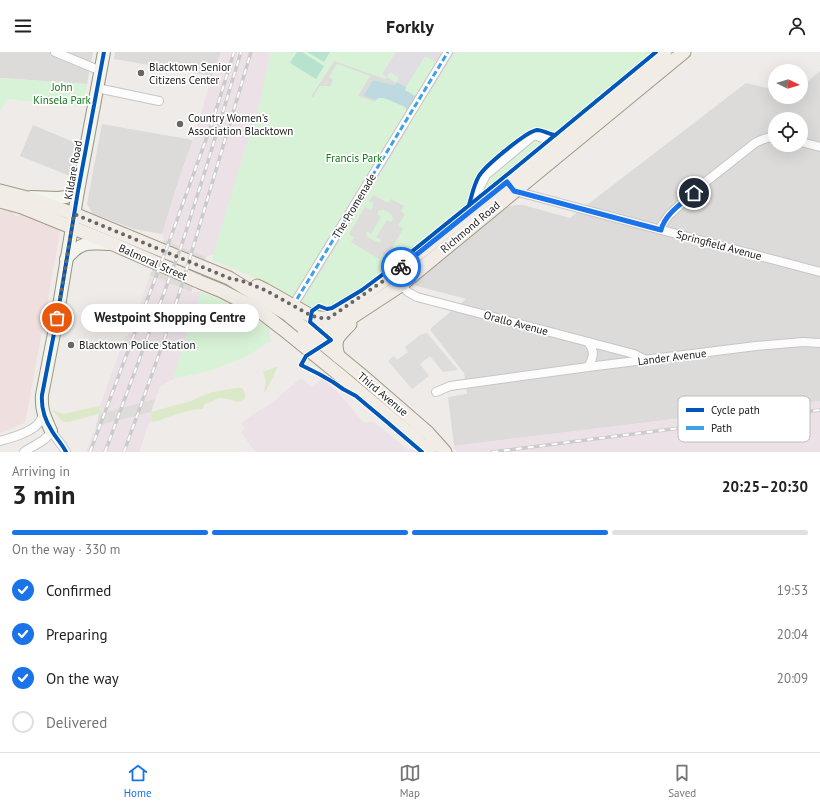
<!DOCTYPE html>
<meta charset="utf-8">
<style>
:root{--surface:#fff;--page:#f2f2f2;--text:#222;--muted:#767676;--line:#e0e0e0;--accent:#1a73e8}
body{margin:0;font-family:"PT Sans",sans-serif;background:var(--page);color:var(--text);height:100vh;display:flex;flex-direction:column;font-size:15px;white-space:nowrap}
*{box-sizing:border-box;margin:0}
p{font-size:13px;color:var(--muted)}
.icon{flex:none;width:22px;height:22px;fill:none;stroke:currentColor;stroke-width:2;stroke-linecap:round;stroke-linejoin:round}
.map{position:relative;height:400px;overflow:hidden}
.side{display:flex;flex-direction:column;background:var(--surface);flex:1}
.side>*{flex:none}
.needle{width:26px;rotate:95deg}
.buttons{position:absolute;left:768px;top:12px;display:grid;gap:8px}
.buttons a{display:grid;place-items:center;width:40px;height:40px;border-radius:50%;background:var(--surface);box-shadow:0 4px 16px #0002;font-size:20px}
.pin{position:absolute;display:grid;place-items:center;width:34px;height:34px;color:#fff;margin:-17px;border:2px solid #fff;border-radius:50%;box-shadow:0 1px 4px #0007}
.courier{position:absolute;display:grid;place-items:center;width:40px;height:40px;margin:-20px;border:3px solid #1a73e8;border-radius:50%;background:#fff;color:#222;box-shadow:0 1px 5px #0007}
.bubble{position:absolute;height:28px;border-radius:14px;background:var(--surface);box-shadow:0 4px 16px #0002;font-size:13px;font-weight:700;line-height:28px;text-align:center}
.head em{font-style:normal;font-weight:700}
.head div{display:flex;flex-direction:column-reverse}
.head{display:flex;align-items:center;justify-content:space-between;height:68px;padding:0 12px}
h1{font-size:26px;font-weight:700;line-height:30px}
.bar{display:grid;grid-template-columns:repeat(4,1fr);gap:6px 4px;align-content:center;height:48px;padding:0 12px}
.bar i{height:5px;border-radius:3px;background:var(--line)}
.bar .current{background:var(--accent)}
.bar p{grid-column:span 4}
ol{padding:0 12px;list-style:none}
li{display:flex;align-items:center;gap:12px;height:44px}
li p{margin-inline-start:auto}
li .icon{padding:4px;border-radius:50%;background:var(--accent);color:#fff;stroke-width:4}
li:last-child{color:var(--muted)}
li i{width:22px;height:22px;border:2px solid var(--line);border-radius:50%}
header{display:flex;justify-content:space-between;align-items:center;height:52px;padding:0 12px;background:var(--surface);font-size:18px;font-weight:700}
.tabs{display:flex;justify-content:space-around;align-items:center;height:56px;border-top:1px solid var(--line);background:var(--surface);font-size:11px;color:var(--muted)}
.tabs a{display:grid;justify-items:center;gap:2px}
.tabs .current{color:var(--accent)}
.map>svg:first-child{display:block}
.residential{fill:#dddbda;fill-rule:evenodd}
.commercial{fill:#efe0df}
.industrial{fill:#ebe1e7}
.grass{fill:#dbe9c9}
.park{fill:#d8f2d7}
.pitch{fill:#b6e2ce}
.parking{fill:#dedddc;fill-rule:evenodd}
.plaza{fill:#e0dee2}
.water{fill:#bed9df}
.pier{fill:#dddcdb}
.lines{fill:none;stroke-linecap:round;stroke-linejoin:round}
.street-casing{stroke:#c7c6c4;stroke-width:10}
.secondary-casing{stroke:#969681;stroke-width:14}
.primary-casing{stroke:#a39886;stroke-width:15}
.street{stroke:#fcfcfc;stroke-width:8}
.secondary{stroke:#f3f4eb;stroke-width:12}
.primary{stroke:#f1ece6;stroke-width:13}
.rail-casing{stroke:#cbcbca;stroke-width:3.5}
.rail{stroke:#fff;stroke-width:2;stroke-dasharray:6;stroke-linecap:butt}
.quiet{stroke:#3da2ea;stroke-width:3;stroke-dasharray:6 3;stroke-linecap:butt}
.cycleway-casing{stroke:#fff;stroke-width:6}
.cycleway{stroke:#0057b8;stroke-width:4}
.done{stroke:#686766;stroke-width:4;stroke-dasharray:0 7.2}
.route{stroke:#1a73e8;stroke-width:5}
.poi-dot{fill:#686766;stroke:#fff;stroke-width:1.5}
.labels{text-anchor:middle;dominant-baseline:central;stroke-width:3.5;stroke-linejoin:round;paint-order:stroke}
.poi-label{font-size:11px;fill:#202020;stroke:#fff;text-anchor:start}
.park-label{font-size:11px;fill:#117a18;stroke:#fff}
.street-label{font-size:11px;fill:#202020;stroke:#fff}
.key{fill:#fff;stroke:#bcbcbc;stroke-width:1}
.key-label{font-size:11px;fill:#202020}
</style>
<header><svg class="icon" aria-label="menu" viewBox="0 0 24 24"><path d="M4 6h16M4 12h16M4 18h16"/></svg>Forkly<svg class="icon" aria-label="person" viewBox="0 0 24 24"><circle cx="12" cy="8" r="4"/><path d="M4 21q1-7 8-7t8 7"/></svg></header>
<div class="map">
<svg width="820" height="400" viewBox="0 0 820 400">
<rect width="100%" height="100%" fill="#eeebe8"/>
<g class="residential">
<path d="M 0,0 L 93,0 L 87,32 L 0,26 Z"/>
<path d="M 115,0 L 221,0 L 212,24 L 114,7 Z"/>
<path d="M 820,19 L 820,349 L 454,394 L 448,345 L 467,342 L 464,321 L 431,279 L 431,276 L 466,247 L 417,234 L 415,233 L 415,230 L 504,157 L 510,154 L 516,153 L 523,153 L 570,166 L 746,31 L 775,38 L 775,45 L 801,45 L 801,35 ZM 775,67 L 801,67 L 801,93 L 775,93 Z"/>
<path d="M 102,72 L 193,88 L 181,121 L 162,182 L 134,177 L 92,161 L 87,152 Z"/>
<path d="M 33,73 L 76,91 L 70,124 L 20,104 Z"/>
</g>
<path class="commercial" d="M 4,158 L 11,159 L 14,163 L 19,164 L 19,162 L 59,178 L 60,181 L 26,366 L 25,370 L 22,372 L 0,381 L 0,159 Z"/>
<g class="industrial">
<path d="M 221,0 L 271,0 L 262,37 L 262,44 L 227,156 L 214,202 L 206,205 L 164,188 L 162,182 L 181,121 L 193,88 L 212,24 Z"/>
<path d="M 150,223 L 192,241 L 198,239 L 201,240 L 173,327 L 160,335 L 151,360 L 152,369 L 148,373 L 139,400 L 86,400 L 101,361 L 100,354 L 125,285 L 131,281 Z"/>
<path d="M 323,326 L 343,346 L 363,370 L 374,370 L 407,397 L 414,398 L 417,399 L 420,399 L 421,400 L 255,400 L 241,380 L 245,376 L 241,372 L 255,361 L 272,351 L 300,327 L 305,328 L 311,336 Z"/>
<path d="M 820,349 L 820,400 L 457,400 L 454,396 L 454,394 Z"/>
</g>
<g class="grass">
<path d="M 278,314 L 266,339 L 264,340 L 266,329 L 263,320 Z"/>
<path d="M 236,336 L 242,336 L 245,341 L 245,346 L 241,350 C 234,350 228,346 221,346 C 214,346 211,351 205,352 L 202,357 C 192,357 181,361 171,364 C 164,366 160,369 152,370 L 151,360 L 191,349 L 202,344 L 213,340 Z"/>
<path d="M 100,354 L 101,361 L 69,370 L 63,370 L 52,358 L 64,362 Z"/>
</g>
<g class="park">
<path d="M 271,0 L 653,0 L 498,128 L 438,174 L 375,227 L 330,254 L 317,259 L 305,254 L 261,228 L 212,208 L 227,156 L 262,44 L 262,37 Z"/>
<path d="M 0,26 L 87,32 L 83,55 L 8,47 L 0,59 Z"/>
<path d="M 201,240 C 225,249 247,261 269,276 L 271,289 L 245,305 L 209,319 L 173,327 Z"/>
</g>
<g class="pitch">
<path d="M 297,0 L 302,0 L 324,14 L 316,27 L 290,11 Z"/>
<path d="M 307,0 L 330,0 L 324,10 Z"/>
</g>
<g class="parking">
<path d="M 373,143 L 388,151 L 391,147 L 404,154 L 401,159 L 405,162 L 398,174 L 403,177 L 387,205 L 382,202 L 379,207 L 351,190 L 354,186 L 349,182 L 365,155 L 371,158 L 373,155 L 373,151 L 369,149 ZM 379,158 L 385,158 L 391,162 L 393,167 L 391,170 L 387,168 L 376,185 L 381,188 L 380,190 L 377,190 L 367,185 L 366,181 L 367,179 L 371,182 L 381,165 L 377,161 Z"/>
<path d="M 427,281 L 458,318 L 443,320 L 430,304 L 420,312 L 429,324 L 412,337 L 388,309 L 394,304 L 397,308 L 408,300 L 405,295 L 420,283 Z"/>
</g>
<path class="plaza" d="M 396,0 L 455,0 L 429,42 L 427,41 L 407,74 L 409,75 L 302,250 L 293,244 L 400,69 L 401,70 L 436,10 L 425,4 L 406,35 L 397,30 L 399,26 L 390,20 L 387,25 L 382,22 Z"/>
<path class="water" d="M 374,28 L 394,33 L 395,33 L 397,30 L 406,35 L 405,38 L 415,44 L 417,42 L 418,42 L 408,60 L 405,55 L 389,48 L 383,46 L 379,46 L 376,48 L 363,44 L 372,29 Z"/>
<g class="pier">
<path d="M 334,9 L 385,27 L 387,25 L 396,31 L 395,33 L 394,33 L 374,28 L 372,29 L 363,44 L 376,48 L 375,50 L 358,44 L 370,24 L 338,12 L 336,13 L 329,25 L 333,28 L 330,34 L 325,34 L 328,29 L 327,29 L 324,34 L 320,34 L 313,45 L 311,45 Z"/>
<path d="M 164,188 L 206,205 L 191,240 L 150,223 Z"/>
<path d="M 155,347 L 151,360 L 96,374 L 99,362 Z"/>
</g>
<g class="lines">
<defs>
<g id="street">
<path d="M 55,0 L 101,19"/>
<path d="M 97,36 L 159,49"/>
<path d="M 801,90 L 820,95"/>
<path d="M 514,138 L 522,141 L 820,220"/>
<path d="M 475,155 L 480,135 L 486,123 L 534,83 L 548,88 L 558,89"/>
<path d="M 661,178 L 662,173 L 669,163 L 703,132 L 755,91 C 762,87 767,85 775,85"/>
<path d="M 399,231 L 408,240 L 417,245 L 634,302 L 646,308"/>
<path d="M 297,247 L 448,0"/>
<path d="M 588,290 C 595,299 594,305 588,315"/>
<path d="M 436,340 L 450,334 L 588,315 L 756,294 L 803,290 L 820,291"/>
<path d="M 0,389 C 11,386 34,380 40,369 C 42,367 42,363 43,360"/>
<path d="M 24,400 C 33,393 46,390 51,379 L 63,395 L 66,400"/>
</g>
<g id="secondary">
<path d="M 31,145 L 58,146 L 66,145 L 78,139"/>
<path d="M 66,207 C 81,189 88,191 110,192"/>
<path d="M 51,379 C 45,365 41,359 42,343 L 57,266 L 78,139 L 104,0"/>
</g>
<g id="primary">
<path d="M 0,139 L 35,148 L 74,162 L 229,226 L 287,262 L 299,272 L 360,322 L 428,381 L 445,400"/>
<path d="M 0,149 L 22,155 L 113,192 L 200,230 L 222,239 L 247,252 L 261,260 L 283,277 L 341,324 L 418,389 L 429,400"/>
<path d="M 257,234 L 265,238 L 311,264 L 320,266 L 329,266"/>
<path d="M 303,284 L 392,223 L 558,89 L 665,0"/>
<path d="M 311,292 L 401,233 L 684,0"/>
<path d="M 338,304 C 333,286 338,285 350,272"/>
</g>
</defs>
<use href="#street" class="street-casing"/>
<use href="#secondary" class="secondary-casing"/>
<use href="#primary" class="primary-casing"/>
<use href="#street" class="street"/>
<use href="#secondary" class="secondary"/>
<use href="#primary" class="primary"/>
<defs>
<g id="rail">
<path d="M 90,400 L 169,190 L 213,68 L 234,0"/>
<path d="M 105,400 L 181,195 L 206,116 L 241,0"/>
<path d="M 124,400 L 162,294 L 181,236 L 251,0"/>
<path d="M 492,400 L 820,358"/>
</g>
</defs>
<use href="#rail" class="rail-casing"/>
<use href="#rail" class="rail"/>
<path class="quiet" d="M 297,247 L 448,0"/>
<defs>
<g id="cycleway">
<path d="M 469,153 C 472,143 474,132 479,124 C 485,114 527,79 537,78 C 543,78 548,82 555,83"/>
<path d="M 66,400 C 62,392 56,386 52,379 C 45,368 41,356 42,343 L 57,266 L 78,139 L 104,0"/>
<path d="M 422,400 L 387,370 L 356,344 L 343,337 L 333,330 L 319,322 L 301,313 L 306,304 L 331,288 L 310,270 L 312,259 L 319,254 L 327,257 L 332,256 L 362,238 L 394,214 L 514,117 L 656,0"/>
</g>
</defs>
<use href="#cycleway" class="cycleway-casing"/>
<use href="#cycleway" class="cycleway"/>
</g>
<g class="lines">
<path class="done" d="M 57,266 L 74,162 L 229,226 L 245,230 L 265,238 L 312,264 L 320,266 L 329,266 L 392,223 L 401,215"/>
<path class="route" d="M 401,215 L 507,130 L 514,139 L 522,141 L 661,178 C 665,162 681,152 694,141"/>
</g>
<g class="poi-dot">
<circle cx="141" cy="21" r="4"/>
<circle cx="180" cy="72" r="4"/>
<circle cx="71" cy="293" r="4"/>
</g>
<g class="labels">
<g class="poi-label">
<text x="149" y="15">Blacktown Senior<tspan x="149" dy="13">Citizens Center</tspan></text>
<text x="188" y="66">Country Women's<tspan x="188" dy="13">Association Blacktown</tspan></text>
<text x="79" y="293">Blacktown Police Station</text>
</g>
<g class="park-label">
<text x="62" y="35">John<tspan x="62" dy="13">Kinsela Park</tspan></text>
<text x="354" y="106">Francis Park</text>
</g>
<g class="street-label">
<text transform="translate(73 118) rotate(-80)">Kildare Road</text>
<text transform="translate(354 154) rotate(-59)">The Promenade</text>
<text transform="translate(470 175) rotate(-40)">Richmond Road</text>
<text transform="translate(719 193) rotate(15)">Springfield Avenue</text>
<text transform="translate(153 210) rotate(24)">Balmoral Street</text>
<text transform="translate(516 271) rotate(15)">Orallo Avenue</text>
<text transform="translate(672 305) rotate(-7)">Lander Avenue</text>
<text transform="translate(383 342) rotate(40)">Third Avenue</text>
</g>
</g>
<rect x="678" y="344" width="132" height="46" rx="6" class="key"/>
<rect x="686" y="356" width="18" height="4" fill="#0057b8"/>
<rect x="686" y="374" width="18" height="4" fill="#3da2ea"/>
<g class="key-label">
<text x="711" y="362">Cycle path</text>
<text x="711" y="380">Path</text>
</g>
</svg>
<div class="buttons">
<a><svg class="needle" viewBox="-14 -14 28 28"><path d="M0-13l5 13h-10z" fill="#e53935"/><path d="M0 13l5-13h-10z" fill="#767676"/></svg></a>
<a><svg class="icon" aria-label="locate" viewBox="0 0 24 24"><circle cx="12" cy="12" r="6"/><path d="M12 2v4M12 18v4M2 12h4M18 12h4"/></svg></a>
</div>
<div class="pin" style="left:57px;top:266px;background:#ea580c"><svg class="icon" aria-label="bag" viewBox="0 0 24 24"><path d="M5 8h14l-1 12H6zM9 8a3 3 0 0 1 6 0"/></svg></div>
<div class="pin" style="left:694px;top:141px;background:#1f2937"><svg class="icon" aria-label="home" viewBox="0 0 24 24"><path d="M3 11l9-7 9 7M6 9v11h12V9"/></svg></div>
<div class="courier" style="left:401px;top:215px"><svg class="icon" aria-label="bike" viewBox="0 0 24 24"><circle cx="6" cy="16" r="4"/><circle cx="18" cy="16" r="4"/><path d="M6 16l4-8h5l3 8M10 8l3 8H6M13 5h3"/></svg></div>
<div class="bubble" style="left:81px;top:252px;width:178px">Westpoint Shopping Centre</div>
</div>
<section class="side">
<div class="head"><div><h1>3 min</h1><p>Arriving in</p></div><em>20:25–20:30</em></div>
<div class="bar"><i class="current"></i><i class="current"></i><i class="current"></i><i></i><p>On the way · 330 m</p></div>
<ol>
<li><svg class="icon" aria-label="check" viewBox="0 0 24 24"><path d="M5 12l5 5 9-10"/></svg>Confirmed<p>19:53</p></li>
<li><svg class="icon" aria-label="check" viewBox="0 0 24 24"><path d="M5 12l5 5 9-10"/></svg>Preparing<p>20:04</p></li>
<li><svg class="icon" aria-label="check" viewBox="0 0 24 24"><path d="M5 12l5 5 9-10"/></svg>On the way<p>20:09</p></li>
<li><i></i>Delivered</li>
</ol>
</section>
<nav class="tabs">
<a class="current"><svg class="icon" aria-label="home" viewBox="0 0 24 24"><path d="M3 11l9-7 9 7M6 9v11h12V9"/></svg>Home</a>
<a><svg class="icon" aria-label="map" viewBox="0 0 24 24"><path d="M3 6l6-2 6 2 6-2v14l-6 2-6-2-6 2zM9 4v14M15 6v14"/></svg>Map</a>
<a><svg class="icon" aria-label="saved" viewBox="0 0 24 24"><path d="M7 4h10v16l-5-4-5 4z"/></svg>Saved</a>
</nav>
